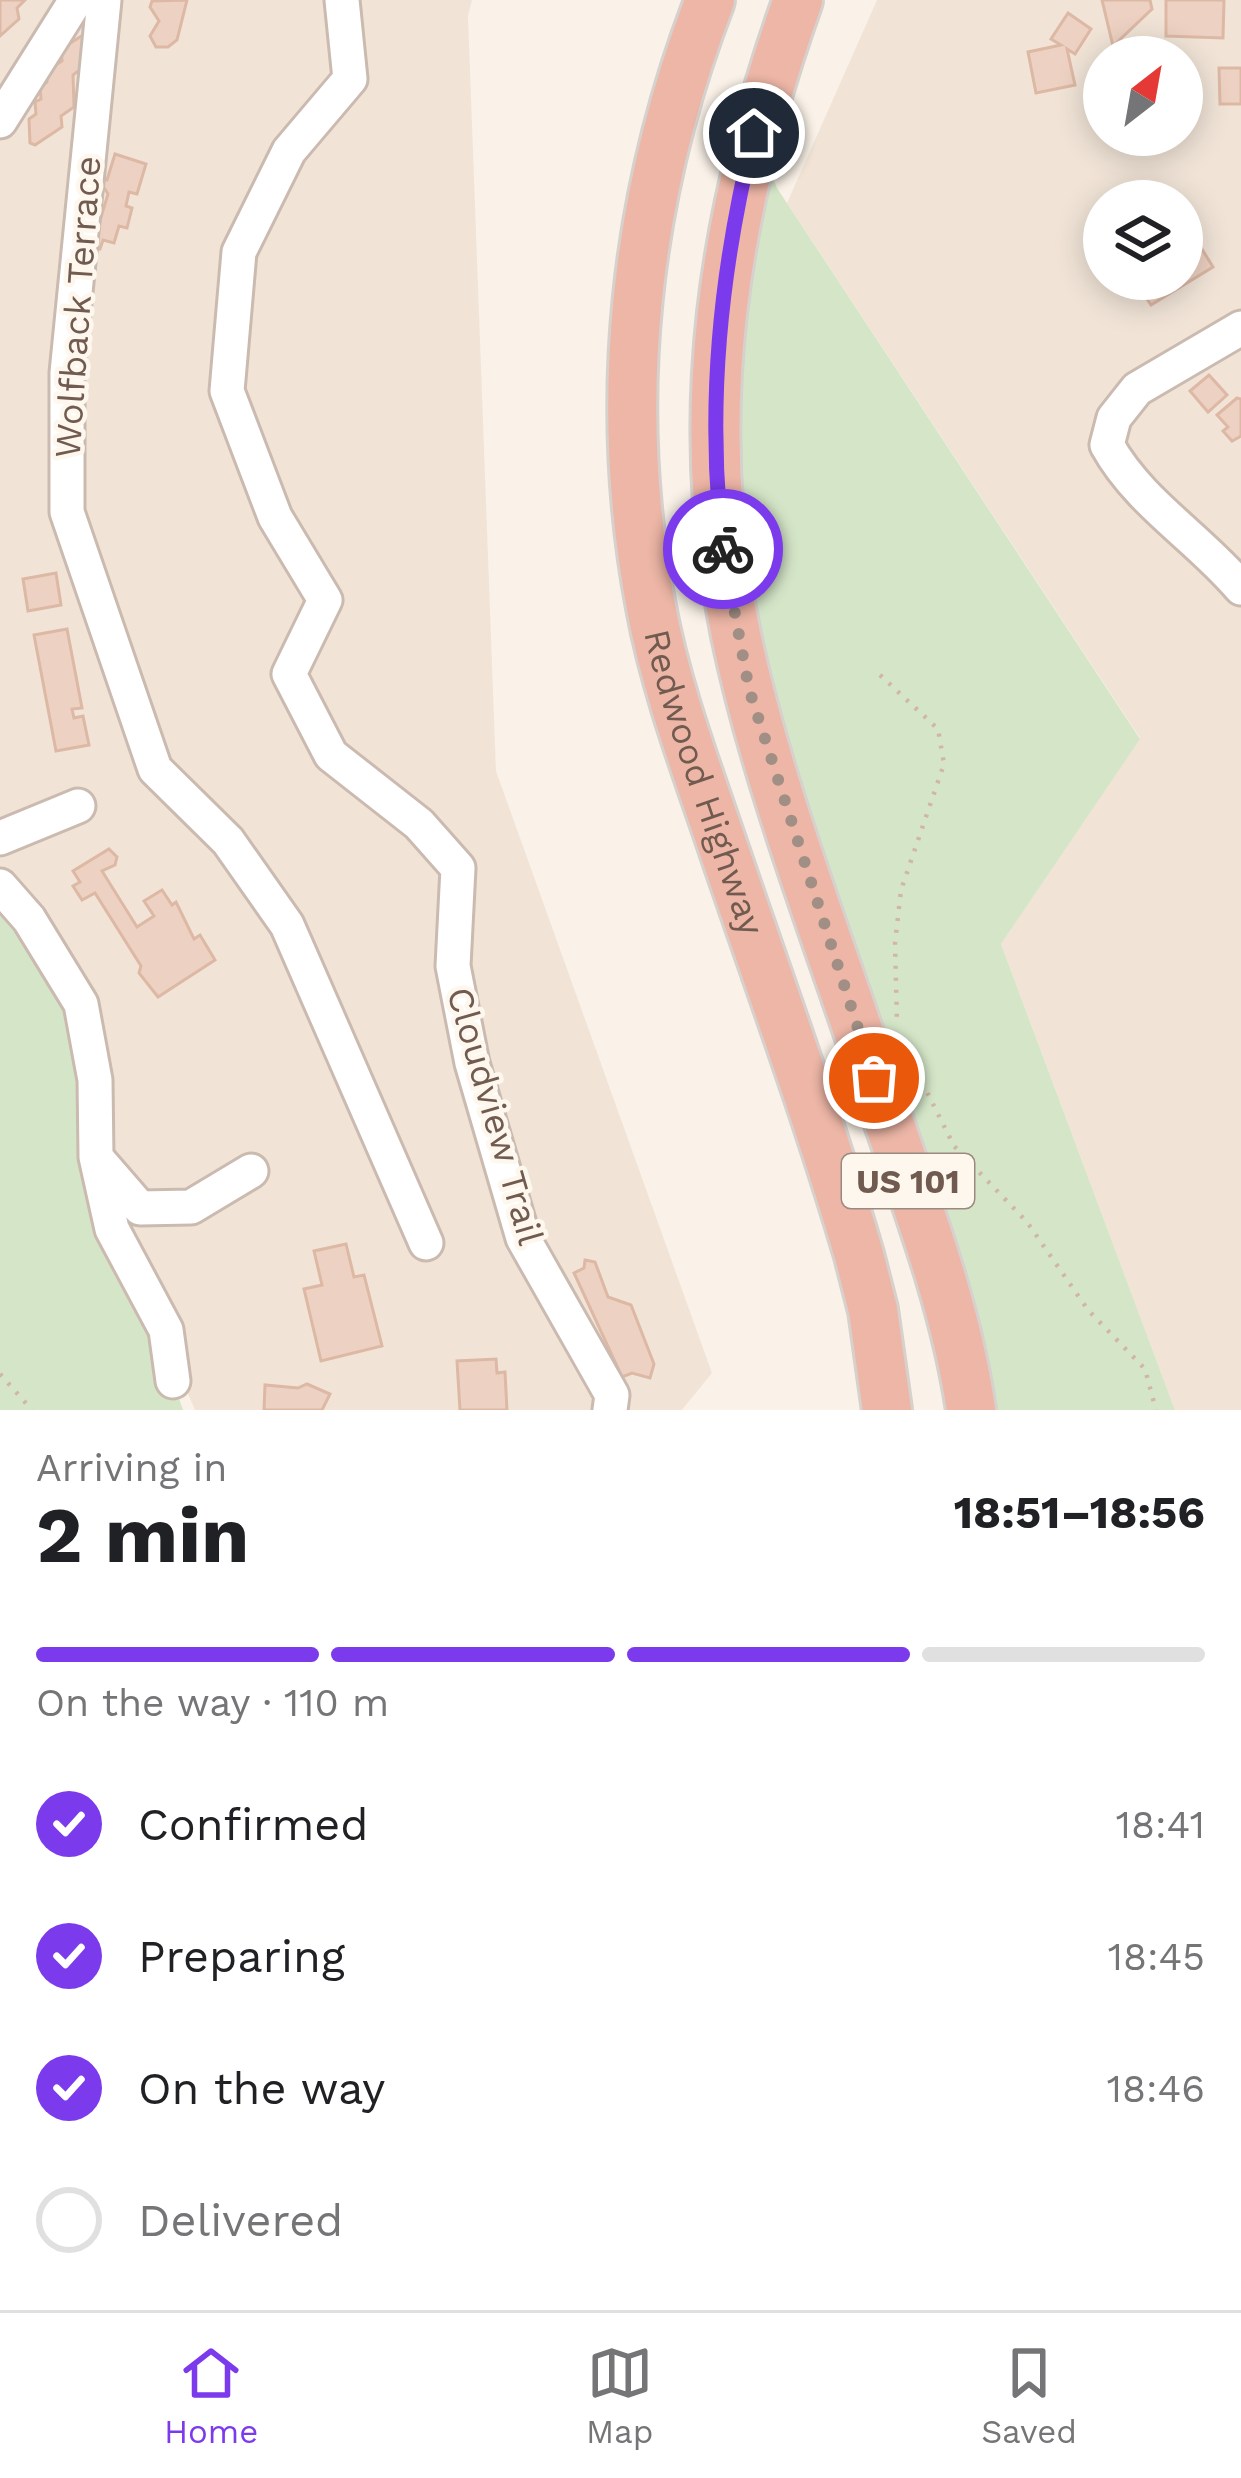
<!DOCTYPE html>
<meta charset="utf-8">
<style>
:root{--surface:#fff;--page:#f6f6f6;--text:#202124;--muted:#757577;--line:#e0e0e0;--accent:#7c3aed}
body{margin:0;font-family:"Work Sans",sans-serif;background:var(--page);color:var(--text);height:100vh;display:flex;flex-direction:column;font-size:45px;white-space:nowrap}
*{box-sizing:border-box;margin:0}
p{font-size:39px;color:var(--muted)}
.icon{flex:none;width:66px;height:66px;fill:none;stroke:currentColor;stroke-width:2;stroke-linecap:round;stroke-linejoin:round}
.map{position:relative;height:1410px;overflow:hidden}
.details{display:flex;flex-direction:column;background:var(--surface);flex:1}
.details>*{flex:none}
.needle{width:78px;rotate:31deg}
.fabs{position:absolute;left:1083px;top:36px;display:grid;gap:24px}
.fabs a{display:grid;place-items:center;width:120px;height:120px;border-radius:50%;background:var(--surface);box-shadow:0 6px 30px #0003;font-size:60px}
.pin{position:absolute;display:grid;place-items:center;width:102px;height:102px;color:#fff;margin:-51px;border:6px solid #fff;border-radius:50%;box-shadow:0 3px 12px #0007}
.courier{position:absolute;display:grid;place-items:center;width:120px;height:120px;margin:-60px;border:9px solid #7c3aed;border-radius:50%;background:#fff;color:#222;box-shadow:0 3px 15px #0007}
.headline em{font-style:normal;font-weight:700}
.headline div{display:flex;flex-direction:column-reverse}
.headline{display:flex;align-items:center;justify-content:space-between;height:204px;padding:0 36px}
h1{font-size:78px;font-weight:700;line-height:90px}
.bar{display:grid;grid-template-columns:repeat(4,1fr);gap:18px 12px;align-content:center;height:144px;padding:0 36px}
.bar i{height:15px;border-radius:9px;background:var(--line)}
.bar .current{background:var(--accent)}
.bar p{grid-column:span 4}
ol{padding:0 36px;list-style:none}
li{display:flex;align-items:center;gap:36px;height:132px}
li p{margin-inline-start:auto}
li .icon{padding:12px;border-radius:50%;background:var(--accent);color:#fff;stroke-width:4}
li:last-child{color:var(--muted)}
li i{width:66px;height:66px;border:6px solid var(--line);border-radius:50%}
.tab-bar{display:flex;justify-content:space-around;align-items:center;height:168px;border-top:3px solid var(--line);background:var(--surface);font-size:33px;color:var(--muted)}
.tab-bar a{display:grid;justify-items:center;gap:6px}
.tab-bar .current{color:var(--accent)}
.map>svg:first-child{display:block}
.residential{fill:#f1e4d7;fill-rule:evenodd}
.green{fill:#d5e6c8}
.building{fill:#edd2c3;stroke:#ddb8a5;stroke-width:3}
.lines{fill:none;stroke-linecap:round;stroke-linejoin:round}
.minor-casing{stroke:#cbbaaf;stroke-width:39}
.highway-casing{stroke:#d7d1ce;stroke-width:54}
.path{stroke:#d1b5a6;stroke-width:4.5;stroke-dasharray:3 9;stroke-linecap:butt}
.minor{stroke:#fff;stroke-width:33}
.highway{stroke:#edb6a6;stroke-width:48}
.done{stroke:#a18f85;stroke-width:12;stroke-dasharray:0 21.6}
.route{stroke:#7c3aed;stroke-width:15}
.labels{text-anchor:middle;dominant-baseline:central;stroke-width:9;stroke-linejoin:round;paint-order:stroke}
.shield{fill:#fdf7ee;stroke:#9b897f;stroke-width:3}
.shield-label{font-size:33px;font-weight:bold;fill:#715a4f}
.street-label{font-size:36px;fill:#715a4f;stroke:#fdf7ee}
</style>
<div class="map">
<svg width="1241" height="1410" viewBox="0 0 1241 1410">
<rect width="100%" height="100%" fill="#faf2e8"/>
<g class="residential">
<path d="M 0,0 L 472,0 L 468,16 L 496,771 L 712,1373 L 682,1410 L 195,1410 L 0,960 Z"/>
<path d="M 877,0 L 1241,0 L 1241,1410 L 1175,1410 L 1001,944 L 1140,738 L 787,203 ZM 1104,57 L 1182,57 L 1182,135 L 1104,135 ZM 1104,201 L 1182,201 L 1182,279 L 1104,279 Z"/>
</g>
<g class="green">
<path d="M 754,133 L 777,188 L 1140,739 L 1001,944 L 1175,1410 L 971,1410 L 727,578 Z"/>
<path d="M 0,886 L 81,1004 L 96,1157 L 183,1410 L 0,1410 Z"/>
</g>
<g class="building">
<path d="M 0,0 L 25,0 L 17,8 L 19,19 L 0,36 Z"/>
<path d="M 187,0 L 177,40 L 168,47 L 156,47 L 150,36 L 159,21 L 150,7 L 152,1 Z"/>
<path d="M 1102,0 L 1150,0 L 1152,9 L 1113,46 Z"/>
<path d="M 1166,0 L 1224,0 L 1223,38 L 1166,36 Z"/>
<path d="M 1068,13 L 1091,29 L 1075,54 L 1067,49 L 1075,85 L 1036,93 L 1028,52 L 1061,45 L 1051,39 Z"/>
<path d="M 91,30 L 92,56 L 81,62 L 81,69 L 73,75 L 74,107 L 61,116 L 62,127 L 35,145 L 30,143 L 29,119 L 36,114 L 35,102 L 41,99 L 40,87 L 47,82 L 46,71 L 62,61 L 61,49 Z"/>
<path d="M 1219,68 L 1241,68 L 1241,104 L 1220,104 Z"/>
<path d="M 115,154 L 146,164 L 137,194 L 129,192 L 126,206 L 132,208 L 127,228 L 119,226 L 114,243 L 103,240 L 100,249 L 92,247 L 108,194 L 98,178 L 107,180 Z"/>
<path d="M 1184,220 L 1213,267 L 1151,305 L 1134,279 L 1182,279 Z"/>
<path d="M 1209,375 L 1227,395 L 1208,412 L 1190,391 Z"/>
<path d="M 1237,398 L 1241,399 L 1241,436 L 1232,441 L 1223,431 L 1228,427 L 1217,415 Z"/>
<path d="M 56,573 L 61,605 L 28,611 L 23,579 Z"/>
<path d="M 67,629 L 82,708 L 72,709 L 74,718 L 83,716 L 89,745 L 56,751 L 34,635 Z"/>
<path d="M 109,849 L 117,857 L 115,865 L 102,871 L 137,927 L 154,916 L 144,901 L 162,890 L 172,905 L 176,902 L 194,939 L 200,935 L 215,960 L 158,997 L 139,973 L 141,966 L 95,893 L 82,900 L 73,886 L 80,882 L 73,871 Z"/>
<path d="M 346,1244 L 354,1277 L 364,1275 L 382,1346 L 321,1361 L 304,1289 L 322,1285 L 314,1251 Z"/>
<path d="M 585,1260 L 595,1262 L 608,1297 L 631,1305 L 654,1364 L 650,1378 L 632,1373 L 622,1377 L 574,1273 L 584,1268 Z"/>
<path d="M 496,1359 L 497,1373 L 505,1372 L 507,1410 L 460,1410 L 457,1361 Z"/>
<path d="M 307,1384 L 330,1394 L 322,1410 L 264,1410 L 265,1385 L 298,1388 Z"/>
</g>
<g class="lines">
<defs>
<g id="minor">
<path d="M 104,0 L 67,373 L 67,512 L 155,769 L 228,841 L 287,925 L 426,1243"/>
<path d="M 342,0 L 350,79 L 289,151 L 239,252 L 227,391 L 275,517 L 325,600 L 289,674 L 331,755 L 419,824 L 458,868 L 453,966 L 472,1063 L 523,1238 L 612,1395 L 610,1410"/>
<path d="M 0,121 L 76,0"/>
<path d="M 1241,328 L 1137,389 L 1114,418 L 1107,445 C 1139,503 1199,538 1241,588"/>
<path d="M 0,838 L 78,806"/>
<path d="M 0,886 L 29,919 L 81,1004 L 95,1080 L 96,1157 L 112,1229 L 166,1330 L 173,1381"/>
<path d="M 101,1163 L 140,1208 L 191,1207 L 251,1171"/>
</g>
<g id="highway">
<path id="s1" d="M 710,0 C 635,194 612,401 651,607 C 666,689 697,770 724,850 C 770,985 819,1119 859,1255 L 873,1310 L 887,1410"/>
<path d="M 798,0 C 723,210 691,414 736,635 C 767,784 829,941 877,1087 C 912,1193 955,1299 971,1410"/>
</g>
</defs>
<use href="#minor" class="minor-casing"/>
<use href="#highway" class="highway-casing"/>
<g class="path">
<path d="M 880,675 L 938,729 L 944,764 L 901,890 L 895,943 L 897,1023"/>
<path d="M 906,1050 L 954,1146 L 1027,1222 L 1088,1310 L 1145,1369 L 1156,1410"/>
<path d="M 0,1374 L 32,1410"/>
</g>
<use href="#minor" class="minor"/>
<use href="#highway" class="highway"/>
</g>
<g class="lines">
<path class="done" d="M 723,549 L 749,689 L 874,1078"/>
<path class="route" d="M 723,549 C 706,407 720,271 754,133"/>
</g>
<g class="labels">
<rect class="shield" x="842" y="1154" width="132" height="54" rx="9"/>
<g class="shield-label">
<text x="908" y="1181">US 101</text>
</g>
<g class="street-label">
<text transform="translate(78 307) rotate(-86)">Wolfback Terrace</text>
<text stroke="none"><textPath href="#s1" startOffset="801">Redwood Highway</textPath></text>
<text transform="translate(495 1116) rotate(74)">Cloudview Trail</text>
</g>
</g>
</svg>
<div class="fabs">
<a><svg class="needle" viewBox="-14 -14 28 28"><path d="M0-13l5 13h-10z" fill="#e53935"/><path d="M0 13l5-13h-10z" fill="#757577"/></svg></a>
<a><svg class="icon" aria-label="layers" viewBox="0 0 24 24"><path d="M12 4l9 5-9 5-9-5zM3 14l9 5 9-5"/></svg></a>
</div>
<div class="pin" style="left:874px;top:1078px;background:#ea580c"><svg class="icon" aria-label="bag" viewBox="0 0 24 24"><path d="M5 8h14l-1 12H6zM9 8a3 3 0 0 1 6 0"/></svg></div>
<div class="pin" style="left:754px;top:133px;background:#1f2937"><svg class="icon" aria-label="home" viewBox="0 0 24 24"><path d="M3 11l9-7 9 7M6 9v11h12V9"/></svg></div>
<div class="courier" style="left:723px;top:549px"><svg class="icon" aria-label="bike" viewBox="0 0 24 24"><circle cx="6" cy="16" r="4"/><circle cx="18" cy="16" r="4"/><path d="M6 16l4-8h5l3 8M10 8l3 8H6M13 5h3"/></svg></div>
</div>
<section class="details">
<div class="headline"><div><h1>2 min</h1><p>Arriving in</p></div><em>18:51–18:56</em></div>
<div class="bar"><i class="current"></i><i class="current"></i><i class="current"></i><i></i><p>On the way · 110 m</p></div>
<ol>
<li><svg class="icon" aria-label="check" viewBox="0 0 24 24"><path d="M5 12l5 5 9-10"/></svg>Confirmed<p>18:41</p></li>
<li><svg class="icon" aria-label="check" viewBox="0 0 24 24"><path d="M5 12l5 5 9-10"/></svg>Preparing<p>18:45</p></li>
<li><svg class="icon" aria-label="check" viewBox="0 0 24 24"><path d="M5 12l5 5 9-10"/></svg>On the way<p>18:46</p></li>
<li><i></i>Delivered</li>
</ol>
</section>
<nav class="tab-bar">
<a class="current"><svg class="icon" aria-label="home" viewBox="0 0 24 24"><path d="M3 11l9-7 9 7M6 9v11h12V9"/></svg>Home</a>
<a><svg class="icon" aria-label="map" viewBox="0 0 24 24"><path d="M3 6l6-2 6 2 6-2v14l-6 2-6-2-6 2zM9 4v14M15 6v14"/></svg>Map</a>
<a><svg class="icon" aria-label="saved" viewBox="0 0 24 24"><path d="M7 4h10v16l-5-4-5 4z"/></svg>Saved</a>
</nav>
